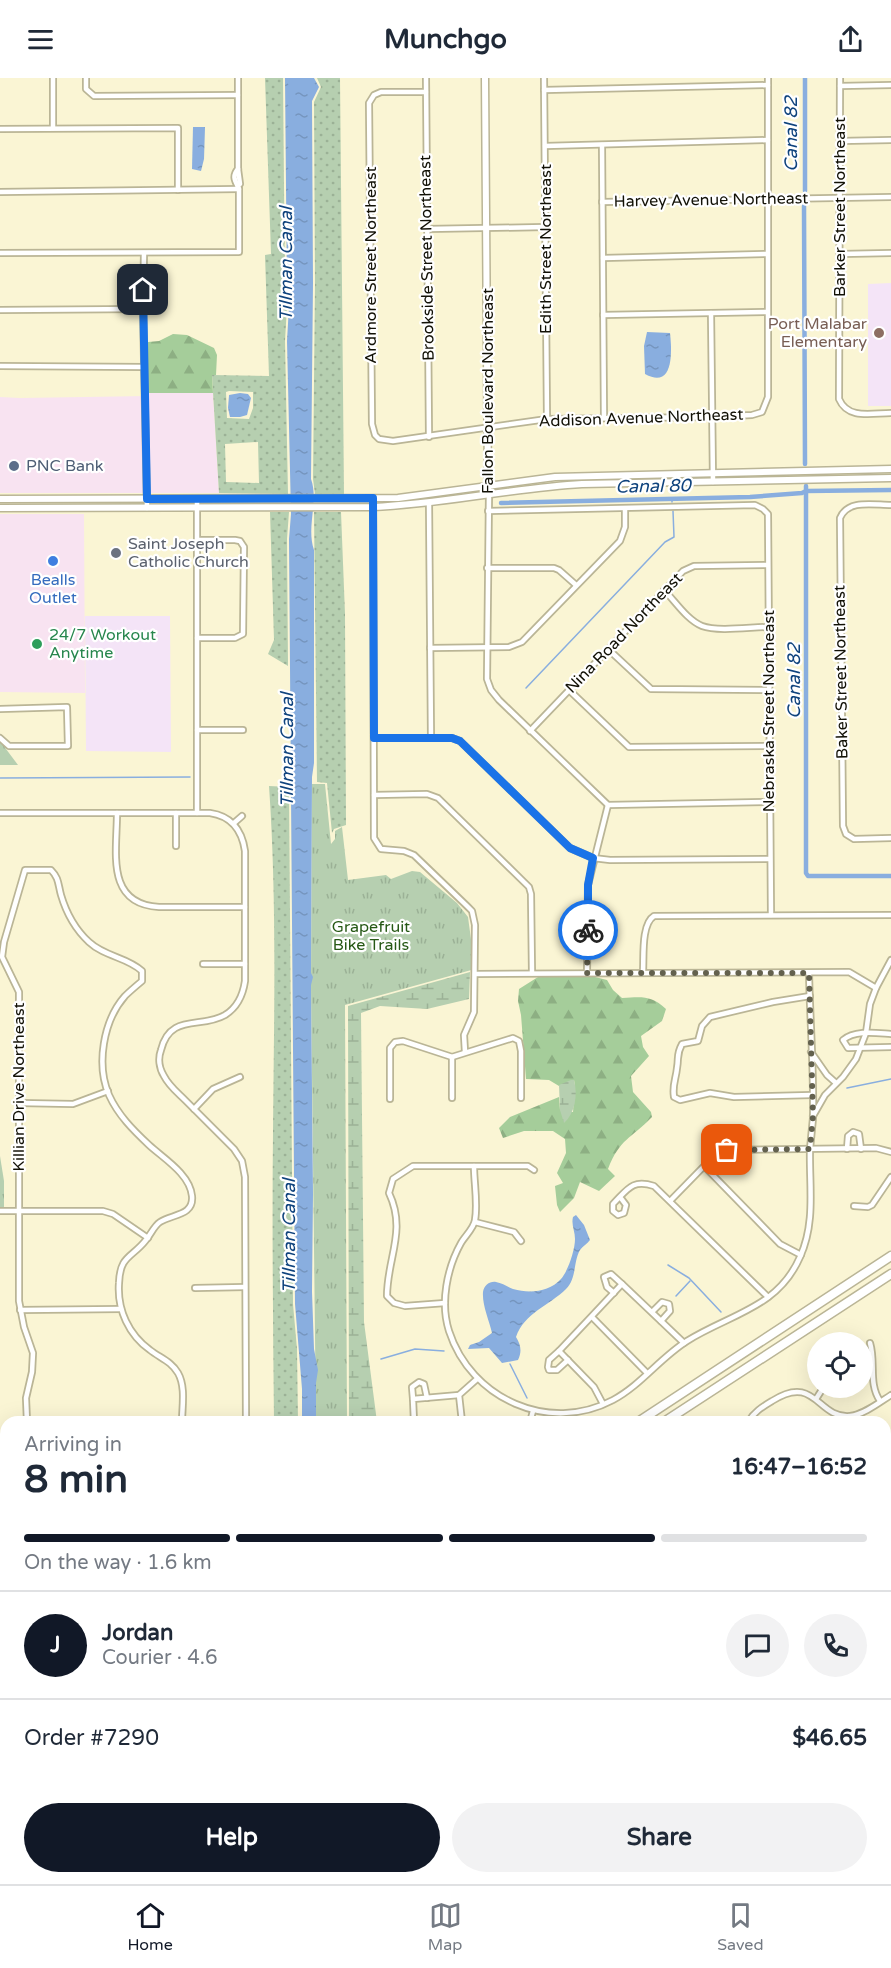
<!DOCTYPE html>
<meta charset="utf-8">
<style>
:root{--surface:#fff;--page:#f2f2f3;--text:#1f2937;--muted:#747a83;--line:#e0e1e3;--accent:#111827}
body{margin:0;font-family:"Varela Round",sans-serif;background:var(--page);color:var(--text);height:100vh;display:flex;flex-direction:column;font-size:22px;white-space:nowrap}
*{box-sizing:border-box;margin:0}
p{font-size:20px;color:var(--muted)}
.icon{flex:none;width:33px;height:33px;fill:none;stroke:currentColor;stroke-width:2;stroke-linecap:round;stroke-linejoin:round}
.map{position:relative;flex:1;overflow:hidden}
.side{position:absolute;left:0px;top:1338px;width:891px;height:468px;display:flex;flex-direction:column;background:var(--surface);border-radius:18px 18px 0 0;box-shadow:0 6px 24px #0002}
.side>*{flex:none}
.controls{position:absolute;left:807px;top:1254px;display:grid;gap:12px}
.controls a{display:grid;place-items:center;width:66px;height:66px;border-radius:50%;background:var(--surface);box-shadow:0 6px 24px #0002;font-size:30px}
.pin{position:absolute;display:grid;place-items:center;width:51px;height:51px;color:#fff;margin:-26px;border-radius:12px;box-shadow:0 3px 9px #0006}
.courier{position:absolute;display:grid;place-items:center;width:60px;height:60px;margin:-30px;border:4px solid #1a73e8;border-radius:50%;background:#fff;color:#222;box-shadow:0 2px 8px #0007}
.summary em{font-style:normal;font-weight:700}
.summary div{display:flex;flex-direction:column-reverse}
.summary{display:flex;align-items:center;justify-content:space-between;height:102px;padding:0 24px}
h1{font-size:39px;font-weight:700;line-height:45px}
.bar{display:grid;grid-template-columns:repeat(4,1fr);gap:9px 6px;align-content:center;height:72px;padding:0 24px}
.bar i{height:8px;border-radius:4px;background:var(--line)}
.bar .current{background:var(--accent)}
.bar p{grid-column:span 4}
.line{display:flex;align-items:center;gap:15px;padding:0 24px;border-top:2px solid var(--line)}
.line div{flex:1}
.round{display:grid;place-items:center;flex:none;width:63px;height:63px;border-radius:32px;background:var(--page)}
.primary-button{display:flex;gap:12px;margin-top:auto;padding:12px 24px}
.primary-button a{flex:1;height:69px;border-radius:36px;background:var(--accent);color:#fff;font-size:24px;font-weight:700;line-height:69px;text-align:center}
.primary-button a+a{background:var(--page);color:var(--text)}
header{display:flex;justify-content:space-between;align-items:center;height:78px;padding:0 24px;background:var(--surface);font-size:27px;font-weight:700}
.menu{display:flex;justify-content:space-around;align-items:center;height:84px;border-top:2px solid var(--line);background:var(--surface);font-size:16px;color:var(--muted)}
.menu a{display:grid;justify-items:center;gap:3px}
.menu .current{color:var(--accent)}
.map>svg:first-child{display:block}
.commercial{fill:#f8e3f1}
.education{fill:#f4e4f7}
.grass{fill:url(#grass-dots);fill-rule:evenodd}
.forest{fill:url(#forest-firs)}
.wetland{fill:url(#wetland-marsh)}
.park{fill:url(#park-tufts)}
.garden{fill:#b6cfb0}
.water{fill:url(#water-ripples)}
.lines{fill:none;stroke-linecap:round;stroke-linejoin:round}
.stream{stroke:#89aedf;stroke-width:1.5}
.canal{stroke:#89aedf;stroke-width:4.5}
.street-casing{stroke:#bab596;stroke-width:8}
.secondary-casing{stroke:#bab596;stroke-width:9}
.highway-casing{stroke:#bab596;stroke-width:11}
.street{stroke:#fff;stroke-width:4.5}
.secondary{stroke:#fff;stroke-width:6}
.highway{stroke:#fff;stroke-width:8}
.done{stroke:#63614e;stroke-width:6;stroke-dasharray:0 10.8}
.route{stroke:#1a73e8;stroke-width:8}
.education-dot{fill:#8d6e63;stroke:#fff;stroke-width:2}
.service-dot{fill:#5c6f8a;stroke:#fff;stroke-width:2}
.worship-dot{fill:#6b7280;stroke:#fff;stroke-width:2}
.shop-dot{fill:#3f7fe0;stroke:#fff;stroke-width:2}
.leisure-dot{fill:#2e9e5b;stroke:#fff;stroke-width:2}
.labels{text-anchor:middle;dominant-baseline:central;stroke-width:4.5;stroke-linejoin:round;paint-order:stroke}
.street-label{font-size:16px;fill:#121106;stroke:#fff}
.education-label{font-size:16px;fill:#785e54;stroke:#fff;text-anchor:end}
.service-label{font-size:16px;fill:#4e5e75;stroke:#fff;text-anchor:start}
.worship-label{font-size:16px;fill:#5b616d;stroke:#fff;text-anchor:start}
.shop-label{font-size:16px;fill:#366cbe;stroke:#fff}
.leisure-label{font-size:16px;fill:#27864d;stroke:#fff;text-anchor:start}
.park-label{font-size:16px;fill:#265815;stroke:#fff}
.water-label{font-size:18px;font-style:italic;fill:#0f437d;stroke:#fff}
</style>
<header><svg class="icon" aria-label="menu" viewBox="0 0 24 24"><path d="M4 6h16M4 12h16M4 18h16"/></svg>Munchgo<svg class="icon" aria-label="share" viewBox="0 0 24 24"><path d="M12 15V3M7 8l5-5 5 5M5 13v7h14v-7"/></svg></header>
<div class="map">
<svg width="891" height="1806" viewBox="0 0 891 1806">
<defs>
<pattern id="grass-dots" width="8" height="8" patternUnits="userSpaceOnUse" patternTransform="scale(1.5)"><rect width="8" height="8" fill="#b6cfb0"/><path d="M2 2h.1M6 6h.1" fill="none" stroke="#9bb196" stroke-width="1.8" stroke-linecap="round"/></pattern>
<pattern id="forest-firs" width="22" height="20" patternUnits="userSpaceOnUse" patternTransform="scale(1.5)"><rect width="22" height="20" fill="#a5cd9a"/><path d="M5 1l3.5 6h-7zM16 11l3.5 6h-7z" fill="#8daf83"/></pattern>
<pattern id="wetland-marsh" width="20" height="14" patternUnits="userSpaceOnUse" patternTransform="scale(1.5)"><rect width="20" height="14" fill="#b6cfb0"/><path d="M1 5h8M5 5V1M11 12h8M15 12V8" fill="none" stroke="#9bb196"/></pattern>
<pattern id="park-tufts" width="24" height="20" patternUnits="userSpaceOnUse" patternTransform="scale(1.5)"><rect width="24" height="20" fill="#b6cfb0"/><path d="M3 7l-1-3M5 7V3M7 7l1-3M15 17l-1-3M17 17v-4M19 17l1-3" fill="none" stroke="#9bb196"/></pattern>
<pattern id="water-ripples" width="26" height="14" patternUnits="userSpaceOnUse" patternTransform="scale(1.5)"><rect width="26" height="14" fill="#89aedf"/><path d="M2 4q2-2 4 0t4 0M15 11q2-2 4 0t4 0" fill="none" stroke="#7595be"/></pattern>
</defs>
<rect width="100%" height="100%" fill="#faf5d4"/>
<g class="commercial">
<path d="M 148,315 L 213,315 L 219,415 L 0,415 L 0,319 L 20,320 L 148,318 Z"/>
<path d="M 0,436 L 84,436 L 85,615 L 0,614 Z"/>
</g>
<g class="education">
<path d="M 891,205 L 891,328 L 868,328 L 868,206 Z"/>
<path d="M 85,538 L 170,538 L 171,674 L 86,673 Z"/>
</g>
<g class="grass">
<path d="M 265,0 L 283,0 L 285,215 L 287,228 L 285,263 L 288,416 L 219,415 L 212,297 L 269,298 L 265,177 L 271,176 ZM 229,313 L 253,314 L 253,330 L 249,341 L 227,340 L 226,314 ZM 258,364 L 259,405 L 226,404 L 225,366 Z"/>
<path d="M 317,0 L 340,0 L 344,416 L 315,416 L 313,401 L 315,205 L 314,24 L 321,9 Z"/>
<path d="M 270,434 L 289,434 L 287,461 L 288,588 L 268,576 L 274,562 Z"/>
<path d="M 314,434 L 341,434 L 345,536 L 346,747 L 334,751 L 332,755 L 327,705 L 317,704 Z"/>
<path d="M 269,708 L 289,709 L 293,1226 L 297,1271 L 298,1344 L 274,1344 C 273,1247 272,1150 273,1053 C 274,938 277,823 269,708 Z"/>
</g>
<g class="forest">
<path d="M 173,256 L 187,257 L 214,270 L 217,277 L 216,297 L 212,297 L 213,315 L 148,315 L 148,264 L 159,263 Z"/>
<path d="M 538,899 L 595,899 L 607,902 L 613,912 L 622,920 C 642,919 651,917 666,931 L 662,943 L 641,958 L 643,969 L 649,978 L 631,998 L 633,1014 L 651,1034 L 652,1039 C 631,1061 620,1060 608,1091 L 615,1098 L 599,1113 L 580,1104 L 574,1120 L 560,1134 L 557,1127 L 555,1108 L 563,1105 L 557,1095 L 566,1075 L 565,1061 L 553,1053 L 524,1053 L 503,1060 L 499,1050 L 510,1039 L 559,1019 L 560,1032 L 573,1034 L 575,1008 L 574,1002 L 559,1008 L 549,1002 L 526,1001 L 521,937 L 518,923 L 519,911 Z"/>
<path d="M 891,1583 L 891,1611 L 885,1614 L 885,1587 Z"/>
</g>
<g class="wetland">
<path d="M 470,894 L 469,921 L 427,931 L 380,928 L 361,935 L 364,1244 L 377,1344 L 349,1344 L 348,928 Z"/>
<path d="M 571,1002 L 574,1002 C 578,1017 575,1035 564,1045 L 560,1032 L 559,1007 Z"/>
</g>
<g class="park">
<path d="M 0,663 L 18,687 L 0,687 Z"/>
<path d="M 312,706 L 325,706 L 331,766 L 335,761 L 335,753 L 342,749 L 348,802 L 386,797 L 391,801 L 412,793 L 420,794 L 457,825 L 468,839 L 475,891 L 345,927 L 347,1344 L 316,1344 L 311,907 Z"/>
<path d="M 0,1078 L 4,1103 L 4,1131 L 0,1131 Z"/>
<path d="M 87,1800 L 275,1800 L 276,1806 L 91,1806 Z"/>
<rect x="278" y="1800" width="27" height="6"/>
</g>
<g class="garden">
<path d="M 106,1800 L 133,1800 L 137,1806 L 109,1806 Z"/>
<rect x="238" y="1800" width="23" height="6"/>
</g>
<g class="water">
<path d="M 285,0 L 314,0 L 319,9 L 312,23 L 313,205 L 311,401 C 319,423 306,449 314,472 L 314,685 L 312,699 L 311,895 L 313,899 L 311,907 L 313,1116 L 312,1214 L 314,1271 L 318,1292 L 316,1305 L 316,1344 L 302,1344 L 302,1311 L 295,1226 L 289,461 L 291,436 L 287,263 L 289,228 L 287,215 Z"/>
<path d="M 193,49 L 205,49 L 204,81 L 201,93 L 192,91 Z"/>
<path d="M 647,254 L 670,255 C 672,273 674,312 645,296 L 644,268 Z"/>
<path d="M 240,315 L 248,316 L 251,320 L 247,337 L 240,339 L 230,339 L 228,330 L 229,317 Z"/>
<path d="M 576,1137 L 584,1147 L 590,1162 C 587,1166 583,1168 580,1172 C 573,1184 577,1200 566,1211 C 550,1227 524,1235 516,1259 C 521,1267 522,1274 518,1282 L 502,1285 L 489,1270 L 468,1271 L 470,1267 L 479,1264 L 492,1255 C 489,1242 482,1227 483,1214 C 484,1207 490,1203 496,1204 C 502,1205 508,1209 513,1211 C 530,1216 549,1214 561,1201 C 568,1193 575,1172 575,1161 C 575,1153 571,1147 573,1139 Z"/>
</g>
<g class="lines">
<g class="stream">
<path d="M 672,421 L 672,424"/>
<path d="M 526,610 L 665,464 L 674,459 L 673,433"/>
<path d="M 0,700 L 190,699"/>
<path d="M 847,1010 L 891,1001"/>
<path d="M 668,1187 L 689,1200 L 721,1234"/>
<path d="M 676,1218 L 690,1203"/>
<path d="M 381,1281 L 415,1271 L 444,1273"/>
<path d="M 510,1286 L 527,1320"/>
<path d="M 885,1441 L 891,1435"/>
<path d="M 885,1580 L 891,1577"/>
</g>
<g class="canal">
<path d="M 805,113 L 805,0"/>
<path d="M 804,128 L 805,386"/>
<path d="M 806,408 L 806,795 L 808,798 L 891,798"/>
<path d="M 501,425 L 750,419 L 802,415 L 806,413 L 891,412"/>
<path d="M 814,1800 L 814,1806"/>
</g>
<defs>
<g id="street">
<path d="M 86,0 L 86,11 L 94,18 L 238,17"/>
<path d="M 238,0 L 238,91 L 240,106 L 238,108"/>
<path d="M 426,0 L 429,359"/>
<path d="M 544,0 L 547,341"/>
<path d="M 840,0 L 839,321 C 848,342 872,335 891,335"/>
<path d="M 840,8 L 891,7"/>
<path d="M 544,12 L 768,7"/>
<path d="M 426,14 L 381,14 L 374,17 L 369,25 L 372,346 L 375,357 L 379,361 L 393,363 L 547,341 L 712,339 L 752,337 L 762,334 L 768,319 L 768,0"/>
<path d="M 53,50 L 53,0"/>
<path d="M 0,51 L 178,50 L 178,112"/>
<path d="M 840,63 L 891,62"/>
<path d="M 602,67 L 604,340"/>
<path d="M 545,68 L 768,62"/>
<path d="M 0,114 L 239,111"/>
<path d="M 602,124 L 891,119"/>
<path d="M 427,151 L 545,149"/>
<path d="M 0,175 L 239,174 L 239,111 C 236,104 231,99 238,91"/>
<path d="M 144,175 L 143,231 L 147,430"/>
<path d="M 841,176 L 891,175"/>
<path d="M 603,180 L 767,176"/>
<path d="M 0,232 L 143,231"/>
<path d="M 711,235 L 713,404"/>
<path d="M 603,237 L 767,234"/>
<path d="M 0,288 L 144,289"/>
<path d="M 489,416 L 487,601 L 491,612 L 499,622 L 608,727 L 769,724"/>
<path d="M 373,420 L 374,760 L 381,771 L 404,773 L 414,777 L 467,828 L 472,833 L 475,847 L 474,934 L 464,957 L 465,974"/>
<path d="M 429,425 L 431,659"/>
<path d="M 891,427 C 873,427 848,421 840,440 L 843,748 L 846,756 L 854,761 L 891,760"/>
<path d="M 488,433 L 755,427 L 763,431 L 768,436 L 771,837"/>
<path d="M 197,462 L 235,462 L 240,463 L 244,469 L 243,556 L 235,560 L 197,560"/>
<path d="M 487,490 L 554,490 L 559,492 L 576,507"/>
<path d="M 664,512 C 675,523 687,542 702,548 C 718,554 751,549 768,549"/>
<path d="M 430,570 L 509,569 L 522,564 L 620,463 L 625,449 L 625,431"/>
<path d="M 608,571 L 651,611 L 769,612"/>
<path d="M 569,612 L 629,669 L 769,668"/>
<path d="M 0,631 L 67,629 L 68,668 L 9,668 L 0,660"/>
<path d="M 197,652 L 243,652"/>
<path d="M 530,653 L 683,493 L 694,488 L 767,487"/>
<path d="M 374,660 L 452,660 L 460,663 L 570,770 L 593,780 L 610,782 L 770,781"/>
<path d="M 374,717 L 427,716 L 438,720 L 529,809 L 531,816 L 532,895"/>
<path d="M 0,735 L 210,735 C 231,738 242,752 245,773 L 245,903 C 243,917 238,929 225,937 C 201,951 170,935 161,972 C 158,980 159,990 164,998 C 169,1008 178,1015 185,1022 C 202,1039 218,1055 234,1071 L 242,1083 L 245,1099 L 246,1344"/>
<path d="M 117,735 C 117,774 105,826 159,829 L 245,829"/>
<path d="M 197,735 L 197,421"/>
<path d="M 234,745 L 242,738"/>
<path d="M 176,768 L 176,735"/>
<path d="M 203,886 L 245,886"/>
<path d="M 643,893 C 644,879 641,846 654,838 L 891,837"/>
<path d="M 587,895 L 588,807 L 608,727"/>
<path d="M 475,896 L 849,894 L 876,910"/>
<path d="M 810,918 L 773,924 L 710,939 L 702,948 L 698,963 L 682,966 C 676,977 679,979 677,990 C 676,1001 672,1007 674,1019 L 680,1022 L 710,1015 L 734,1019 L 812,1017"/>
<path d="M 891,956 C 875,955 855,952 843,962 L 848,970 L 891,969"/>
<path d="M 811,974 L 827,997 L 836,1005"/>
<path d="M 452,1020 L 452,979"/>
<path d="M 390,1021 L 390,970 L 395,964 L 403,963 L 452,979 L 513,960 L 519,963 L 521,973 L 521,1020"/>
<path d="M 20,1025 L 73,1026 L 108,1013"/>
<path d="M 194,1031 L 213,1011 L 240,999"/>
<path d="M 813,1038 L 825,1017 L 843,999 L 856,981 L 866,955 L 870,926 L 876,910 L 891,882"/>
<path d="M 847,1071 L 848,1058 L 853,1054 L 859,1056 L 861,1071"/>
<path d="M 474,1088 C 474,1105 478,1125 475,1142 C 474,1150 465,1158 461,1165 C 447,1190 440,1225 449,1253 C 471,1321 549,1356 613,1322 C 641,1307 660,1280 687,1263 C 730,1236 778,1230 800,1179 C 816,1144 809,1107 810,1071 C 811,1061 812,1050 813,1040 C 814,992 810,943 809,895"/>
<path d="M 705,1089 L 780,1166 L 801,1177"/>
<path d="M 620,1119 L 626,1127 L 624,1135 L 618,1137 L 613,1133 L 613,1126 C 628,1111 632,1101 654,1108 L 768,1219"/>
<path d="M 671,1122 L 712,1080 L 727,1072 L 876,1070 L 891,1074"/>
<path d="M 854,1128 L 868,1129 L 872,1127 L 891,1099"/>
<path d="M 0,1133 L 103,1133 L 113,1136 L 148,1160"/>
<path d="M 475,1144 L 514,1154 L 521,1163"/>
<path d="M 195,1210 L 245,1209"/>
<path d="M 614,1215 L 607,1209 L 604,1199 L 611,1196 L 622,1206"/>
<path d="M 445,1225 L 405,1228 L 394,1225 L 387,1218 C 387,1180 407,1153 389,1115 L 393,1101 L 413,1088 L 528,1088 L 534,1092"/>
<path d="M 20,1232 L 121,1231"/>
<path d="M 652,1234 L 662,1224 L 669,1226 L 670,1233 L 661,1243"/>
<path d="M 592,1239 L 647,1295"/>
<path d="M 870,1265 C 876,1285 868,1305 880,1323"/>
<path d="M 559,1273 L 549,1282 L 548,1289 L 549,1292 L 557,1292 L 568,1282"/>
<path d="M 413,1321 L 412,1309 L 419,1304 L 424,1306 L 427,1320"/>
<path d="M 816,1321 L 823,1310"/>
<path d="M 603,1326 L 594,1309 L 559,1273 L 622,1206 L 684,1265"/>
<path d="M 27,1344 L 26,1320 L 32,1294 L 33,1275 L 24,1249 L 19,1223 L 19,914 L 2,879 L 4,864 L 25,792 L 51,792 C 59,800 58,806 61,817 C 66,834 76,852 89,864 C 105,879 127,879 142,893 L 142,903 C 136,908 130,913 125,918 C 103,943 96,987 109,1017 C 118,1037 133,1052 149,1067 C 163,1080 190,1096 192,1118 C 194,1138 172,1136 160,1144 C 154,1148 151,1156 146,1162 C 132,1180 120,1177 119,1205 C 117,1232 129,1257 150,1272 C 160,1280 171,1283 178,1295 C 186,1309 182,1329 182,1344"/>
<path d="M 414,1344 L 413,1321 L 459,1317"/>
<path d="M 462,1344 L 459,1317 L 477,1301"/>
<path d="M 530,1344 L 533,1333"/>
<path d="M 748,1344 C 754,1334 762,1329 772,1323 C 816,1295 817,1341 850,1338 C 863,1337 880,1324 891,1317"/>
<path d="M 885,1389 L 887,1393 L 885,1402"/>
<path d="M 0,1428 L 6,1428"/>
<path d="M 885,1500 L 891,1514"/>
<path d="M 888,1522 L 891,1530"/>
<path d="M 0,1603 L 6,1604"/>
<path d="M 885,1618 L 891,1615"/>
<path d="M 0,1662 L 6,1663"/>
<path d="M 885,1682 L 891,1680"/>
<path d="M 885,1789 L 891,1790"/>
<path d="M 378,1800 L 378,1806"/>
<path d="M 435,1800 L 435,1806"/>
<path d="M 547,1800 L 548,1806"/>
<path d="M 719,1800 L 719,1806"/>
<path d="M 774,1800 L 774,1806"/>
<path d="M 854,1800 L 854,1806"/>
<path d="M 661,1806 L 661,1800"/>
</g>
<g id="secondary">
<path d="M 485,0 L 488,410"/>
<path d="M 0,421 L 398,420 L 555,399 L 891,391"/>
<path d="M 0,430 L 373,429 C 443,426 512,410 582,406 L 891,400"/>
</g>
<g id="highway">
<path d="M 638,1344 L 891,1178"/>
<path d="M 664,1344 L 891,1196"/>
<path d="M 0,1761 L 6,1757"/>
<path d="M 0,1779 L 6,1775"/>
</g>
</defs>
<use href="#street" class="street-casing"/>
<use href="#secondary" class="secondary-casing"/>
<use href="#highway" class="highway-casing"/>
<use href="#street" class="street"/>
<use href="#secondary" class="secondary"/>
<use href="#highway" class="highway"/>
</g>
<g class="lines">
<path class="done" d="M 588,852 L 587,895 L 809,895 L 813,1038 L 810,1071 L 727,1072"/>
<path class="route" d="M 143,212 L 147,421 L 373,420 L 374,660 L 452,660 L 460,663 L 570,770 L 593,780 L 588,807 L 588,852"/>
</g>
<circle class="education-dot" cx="879" cy="255" r="6"/>
<circle class="service-dot" cx="14" cy="388" r="6"/>
<circle class="worship-dot" cx="116" cy="475" r="6"/>
<circle class="shop-dot" cx="53" cy="483" r="6"/>
<circle class="leisure-dot" cx="37" cy="566" r="6"/>
<g class="labels">
<g class="street-label">
<text transform="translate(711 122) rotate(-1)">Harvey Avenue Northeast</text>
<text transform="translate(840 129) rotate(-90)">Barker Street Northeast</text>
<text transform="translate(546 171) rotate(-90)">Edith Street Northeast</text>
<text transform="translate(427 180) rotate(-91)">Brookside Street Northeast</text>
<text transform="translate(371 187) rotate(-90)">Ardmore Street Northeast</text>
<text transform="translate(488 313) rotate(-90)">Fallon Boulevard Northeast</text>
<text transform="translate(641 340) rotate(-2)">Addison Avenue Northeast</text>
<text transform="translate(624 555) rotate(-46)">Nina Road Northeast</text>
<text transform="translate(841 594) rotate(-91)">Baker Street Northeast</text>
<text transform="translate(769 633) rotate(-90)">Nebraska Street Northeast</text>
<text transform="translate(19 1009) rotate(-90)">Killian Drive Northeast</text>
</g>
<g class="education-label">
<text x="867" y="246">Port Malabar<tspan x="867" dy="18">Elementary</tspan></text>
</g>
<g class="service-label">
<text x="26" y="388">PNC Bank</text>
</g>
<g class="worship-label">
<text x="128" y="466">Saint Joseph<tspan x="128" dy="18">Catholic Church</tspan></text>
</g>
<g class="shop-label">
<text x="53" y="502">Bealls<tspan x="53" dy="18">Outlet</tspan></text>
</g>
<g class="leisure-label">
<text x="49" y="557">24/7 Workout<tspan x="49" dy="18">Anytime</tspan></text>
</g>
<g class="park-label">
<text x="371" y="849">Grapefruit<tspan x="371" dy="18">Bike Trails</tspan></text>
</g>
<g class="water-label">
<text transform="translate(791 56) rotate(-90)">Canal 82</text>
<text transform="translate(286 186) rotate(-90)">Tillman Canal</text>
<text transform="translate(653 408) rotate(-1)">Canal 80</text>
<text transform="translate(794 603) rotate(-90)">Canal 82</text>
<text transform="translate(287 672) rotate(-90)">Tillman Canal</text>
<text transform="translate(289 1158) rotate(-90)">Tillman Canal</text>
</g>
</g>
</svg>
<div class="controls">
<a><svg class="icon" aria-label="locate" viewBox="0 0 24 24"><circle cx="12" cy="12" r="6"/><path d="M12 2v4M12 18v4M2 12h4M18 12h4"/></svg></a>
</div>
<div class="pin" style="left:727px;top:1072px;background:#ea580c"><svg class="icon" aria-label="bag" viewBox="0 0 24 24"><path d="M5 8h14l-1 12H6zM9 8a3 3 0 0 1 6 0"/></svg></div>
<div class="pin" style="left:143px;top:212px;background:#1f2937"><svg class="icon" aria-label="home" viewBox="0 0 24 24"><path d="M3 11l9-7 9 7M6 9v11h12V9"/></svg></div>
<div class="courier" style="left:588px;top:852px"><svg class="icon" aria-label="bike" viewBox="0 0 24 24"><circle cx="6" cy="16" r="4"/><circle cx="18" cy="16" r="4"/><path d="M6 16l4-8h5l3 8M10 8l3 8H6M13 5h3"/></svg></div>
<section class="side">
<div class="summary"><div><h1>8 min</h1><p>Arriving in</p></div><em>16:47–16:52</em></div>
<div class="bar"><i class="current"></i><i class="current"></i><i class="current"></i><i></i><p>On the way · 1.6 km</p></div>
<div class="line" style="height:108px"><b class="round" style="background:var(--accent);color:#fff">J</b><div><b>Jordan</b><p>Courier · 4.6</p></div><a class="round"><svg class="icon" aria-label="chat" viewBox="0 0 24 24"><path d="M4 5h16v11H9l-5 4z"/></svg></a><a class="round"><svg class="icon" aria-label="phone" viewBox="0 0 24 24"><path d="M5 4h4l2 5-3 2q2 4 5 5l2-3 5 2v4C11 20 4 13 5 4z"/></svg></a></div>
<div class="line" style="height:78px"><div>Order #7290</div><b>$46.65</b></div>
<div class="primary-button"><a>Help</a><a>Share</a></div>
</section>
</div>
<nav class="menu">
<a class="current"><svg class="icon" aria-label="home" viewBox="0 0 24 24"><path d="M3 11l9-7 9 7M6 9v11h12V9"/></svg>Home</a>
<a><svg class="icon" aria-label="map" viewBox="0 0 24 24"><path d="M3 6l6-2 6 2 6-2v14l-6 2-6-2-6 2zM9 4v14M15 6v14"/></svg>Map</a>
<a><svg class="icon" aria-label="saved" viewBox="0 0 24 24"><path d="M7 4h10v16l-5-4-5 4z"/></svg>Saved</a>
</nav>
